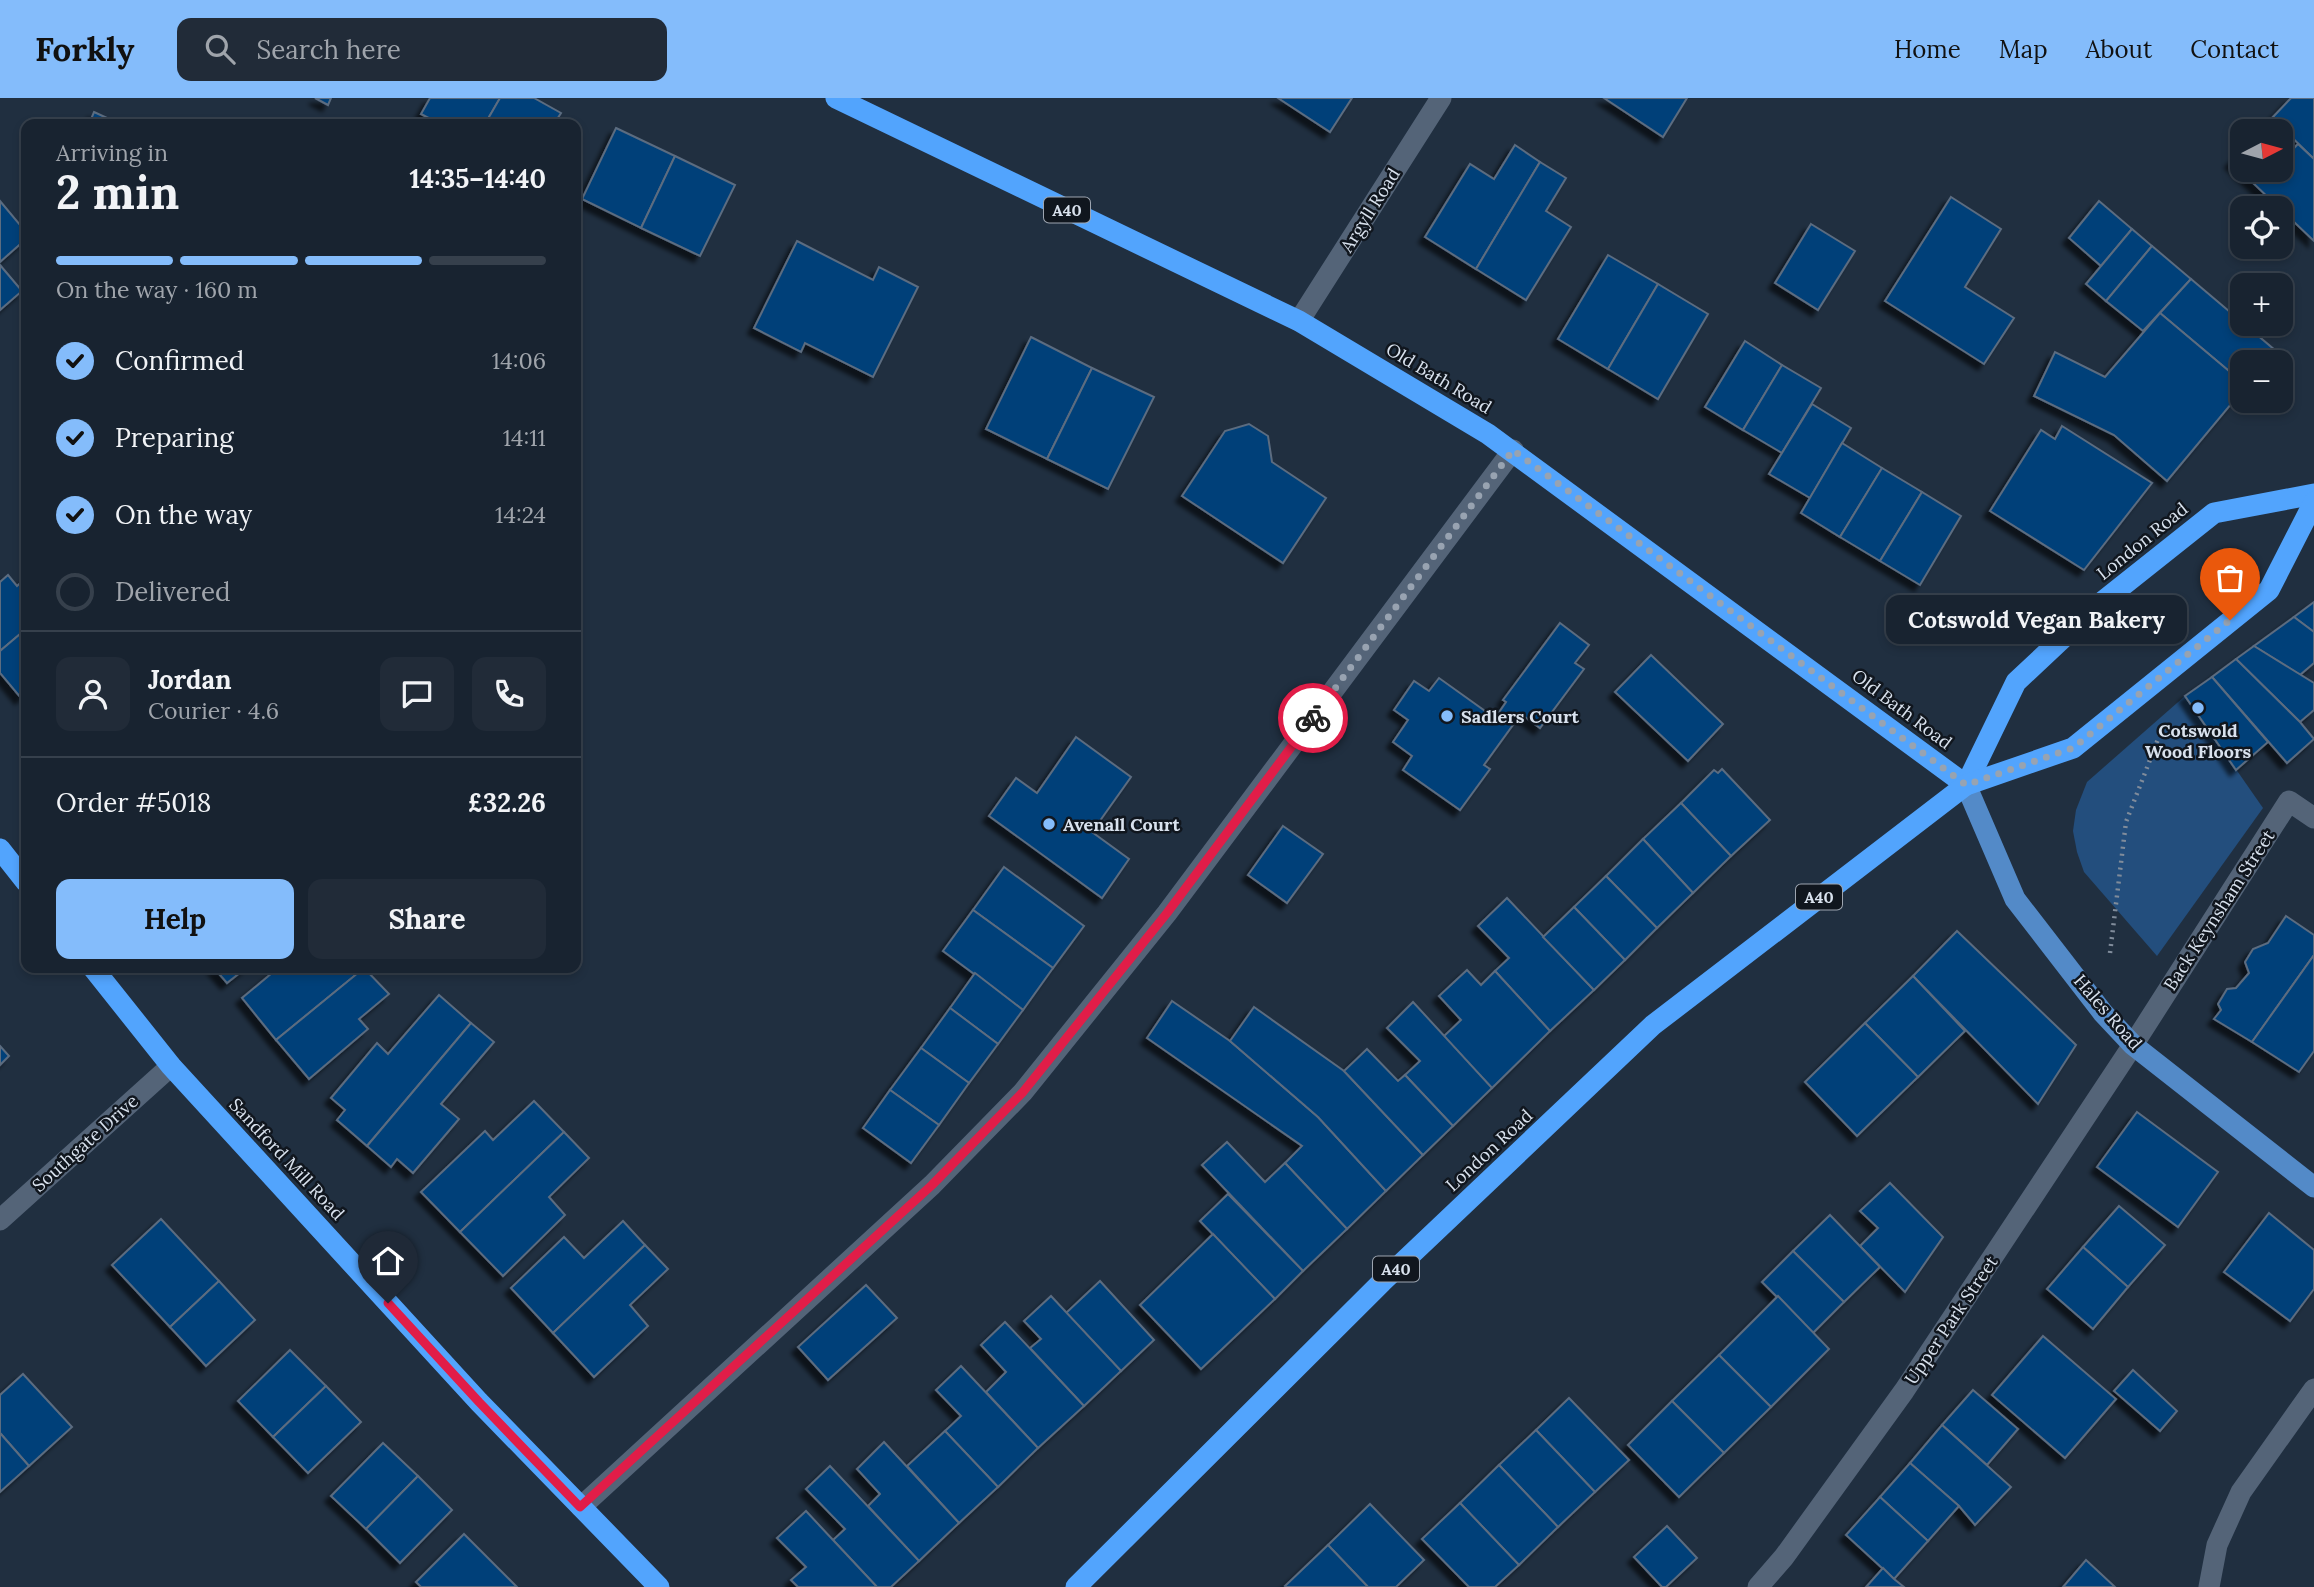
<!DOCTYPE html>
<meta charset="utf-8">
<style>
:root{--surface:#182330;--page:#212b38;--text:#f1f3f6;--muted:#9fa4ab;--line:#36404c;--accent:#84bcfb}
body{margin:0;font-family:Lora,serif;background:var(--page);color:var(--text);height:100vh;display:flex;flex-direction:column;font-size:26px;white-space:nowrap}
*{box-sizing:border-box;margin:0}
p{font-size:23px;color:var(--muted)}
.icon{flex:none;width:38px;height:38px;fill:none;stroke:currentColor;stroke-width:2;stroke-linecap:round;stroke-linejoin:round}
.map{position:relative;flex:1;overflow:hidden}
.side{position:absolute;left:21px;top:21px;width:560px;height:854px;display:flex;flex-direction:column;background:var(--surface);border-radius:14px;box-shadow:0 4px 10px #0003,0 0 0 2px var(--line)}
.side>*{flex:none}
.needle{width:46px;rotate:84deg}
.buttons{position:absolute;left:2230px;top:21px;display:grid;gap:14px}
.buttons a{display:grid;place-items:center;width:63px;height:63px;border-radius:14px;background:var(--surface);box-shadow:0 4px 10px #0003,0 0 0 2px var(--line);font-size:35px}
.pin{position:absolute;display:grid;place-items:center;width:60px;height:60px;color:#fff;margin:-72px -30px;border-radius:50% 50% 50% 0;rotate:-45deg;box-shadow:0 0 7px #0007}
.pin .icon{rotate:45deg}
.courier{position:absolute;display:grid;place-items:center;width:70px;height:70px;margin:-35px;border:5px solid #e11d48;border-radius:50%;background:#fff;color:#222;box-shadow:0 2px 9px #0007}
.bubble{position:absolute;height:49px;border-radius:14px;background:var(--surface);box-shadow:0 4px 10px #0003,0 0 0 2px var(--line);font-size:23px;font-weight:700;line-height:49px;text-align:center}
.head em{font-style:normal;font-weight:700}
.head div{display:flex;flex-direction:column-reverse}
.head{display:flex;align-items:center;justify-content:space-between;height:119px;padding:0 35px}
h1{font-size:46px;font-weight:700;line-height:52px}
.bar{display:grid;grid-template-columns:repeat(4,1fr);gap:10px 7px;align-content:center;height:84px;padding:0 35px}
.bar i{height:9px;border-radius:5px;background:var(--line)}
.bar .active{background:var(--accent)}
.bar p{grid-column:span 4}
.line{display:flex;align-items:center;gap:18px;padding:0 35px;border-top:2px solid var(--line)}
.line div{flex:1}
.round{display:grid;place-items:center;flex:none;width:74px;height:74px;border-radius:14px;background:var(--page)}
ol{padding:0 35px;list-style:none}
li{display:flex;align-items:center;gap:21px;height:77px}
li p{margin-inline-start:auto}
li .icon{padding:7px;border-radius:50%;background:var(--accent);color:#111;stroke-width:4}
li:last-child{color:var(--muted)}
li i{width:38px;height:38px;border:4px solid var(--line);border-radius:50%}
.cta{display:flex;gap:14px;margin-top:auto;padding:14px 35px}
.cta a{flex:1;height:80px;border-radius:14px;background:var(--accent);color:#111;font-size:28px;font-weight:700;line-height:80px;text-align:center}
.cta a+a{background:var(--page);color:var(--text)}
header{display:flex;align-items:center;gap:42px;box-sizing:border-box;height:98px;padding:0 35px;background:var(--accent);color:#111}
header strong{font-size:33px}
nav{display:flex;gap:38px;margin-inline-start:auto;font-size:24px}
.search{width:490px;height:63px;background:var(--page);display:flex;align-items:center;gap:18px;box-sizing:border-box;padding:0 24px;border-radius:14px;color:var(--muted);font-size:26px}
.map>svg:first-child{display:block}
.green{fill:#234e7d}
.building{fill:#004079;stroke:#5b6c80;stroke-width:2;filter:url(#shadow)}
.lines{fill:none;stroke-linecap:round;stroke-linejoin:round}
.path{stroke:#808c9b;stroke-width:4.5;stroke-dasharray:2 5;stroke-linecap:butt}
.minor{stroke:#546478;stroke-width:21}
.major{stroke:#538ac8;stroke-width:21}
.highway{stroke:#52a4fd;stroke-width:21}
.done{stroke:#98a3b1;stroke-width:7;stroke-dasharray:0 12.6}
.route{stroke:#e11d48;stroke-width:9}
.poi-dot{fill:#84bcfb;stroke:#10161e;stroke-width:2.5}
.labels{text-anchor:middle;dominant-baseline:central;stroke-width:5;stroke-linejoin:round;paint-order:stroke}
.shield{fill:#10161e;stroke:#9da5b0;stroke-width:2}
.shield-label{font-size:16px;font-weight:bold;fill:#d9e2ee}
.street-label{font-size:18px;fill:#d9e2ee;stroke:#10161e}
.poi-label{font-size:18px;font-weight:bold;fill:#d9e2ee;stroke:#10161e;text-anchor:start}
</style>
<header>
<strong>Forkly</strong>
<div class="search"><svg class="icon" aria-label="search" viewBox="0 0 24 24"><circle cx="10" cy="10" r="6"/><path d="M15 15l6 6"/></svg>Search here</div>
<nav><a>Home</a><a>Map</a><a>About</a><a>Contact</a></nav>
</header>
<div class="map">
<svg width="2314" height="1489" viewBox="0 0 2314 1489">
<defs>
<filter id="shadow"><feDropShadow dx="-6" dy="6" stdDeviation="2" flood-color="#0009"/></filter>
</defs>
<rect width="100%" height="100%" fill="#202f40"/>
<path class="green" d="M 2185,598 L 2263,710 L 2157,858 L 2084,774 L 2077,754 L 2073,733 L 2076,712 L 2087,684 Z"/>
<g class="building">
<path d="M 315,0 L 331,0 L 328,7 Z"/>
<path d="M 430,0 L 500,0 L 485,26 L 440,26 L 421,16 Z"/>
<path d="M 500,0 L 534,0 L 561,15 L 554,26 L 485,26 Z"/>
<path d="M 1278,0 L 1352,0 L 1330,34 Z"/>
<path d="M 1604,0 L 1687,0 L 1663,39 Z"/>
<path d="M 2291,0 L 2314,0 L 2314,61 L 2272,20 Z"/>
<path d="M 94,14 L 120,26 L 89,26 Z"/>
<path d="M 616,30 L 675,58 L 641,130 L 582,101 Z"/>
<path d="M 2298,46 L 2314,61 L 2314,143 L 2231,64 L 2242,52 L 2242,72 L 2280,72 L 2280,64 Z"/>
<path d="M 1515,47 L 1540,64 L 1476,171 L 1425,139 L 1470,66 L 1494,81 Z"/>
<path d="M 675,58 L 735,87 L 700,158 L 641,130 Z"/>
<path d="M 1540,64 L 1566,80 L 1546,113 L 1571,129 L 1526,202 L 1476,171 Z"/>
<path d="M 1951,99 L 2001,131 L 1965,189 L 2014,220 L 1984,266 L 1885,203 Z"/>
<path d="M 0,103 L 26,134 L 26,141 L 0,164 Z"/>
<path d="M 2099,103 L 2132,131 L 2101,168 L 2069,140 Z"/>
<path d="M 1811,126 L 1855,153 L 1818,212 L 1775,185 Z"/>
<path d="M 2132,131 L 2152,148 L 2106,203 L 2086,186 Z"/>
<path d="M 797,143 L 873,182 L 879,169 L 918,189 L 873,279 L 805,245 L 801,254 L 754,230 Z"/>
<path d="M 2152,148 L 2191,181 L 2143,233 L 2106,203 Z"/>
<path d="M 1608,157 L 1658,186 L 1608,271 L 1558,241 Z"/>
<path d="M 0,167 L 22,193 L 0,212 Z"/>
<path d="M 2191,181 L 2276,253 L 2267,264 L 2242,264 L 2242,284 L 2160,215 Z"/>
<path d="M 1658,186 L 1708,216 L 1658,301 L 1608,271 Z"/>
<path d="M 2160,215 L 2242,284 L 2242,293 L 2167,383 L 2114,337 L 2034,298 L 2055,254 L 2105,279 Z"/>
<path d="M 1031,239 L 1092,270 L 1047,361 L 986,331 Z"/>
<path d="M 1745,243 L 1782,267 L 1743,332 L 1705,309 Z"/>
<path d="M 1782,267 L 1821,290 L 1782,355 L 1743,332 Z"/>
<path d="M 1092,270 L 1154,299 L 1108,391 L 1047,361 Z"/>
<path d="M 1812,306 L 1851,330 L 1810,400 L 1769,376 Z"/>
<path d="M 1249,326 L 1268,338 L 1272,364 L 1326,400 L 1283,465 L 1182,398 L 1225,333 Z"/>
<path d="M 2062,328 L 2152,385 L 2084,472 L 1990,413 L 2041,332 L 2055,341 Z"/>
<path d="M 1842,345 L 1882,370 L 1840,439 L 1801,415 Z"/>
<path d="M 1882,370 L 1922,394 L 1880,463 L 1840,439 Z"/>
<path d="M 1922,394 L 1961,418 L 1920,487 L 1880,463 Z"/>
<path d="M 8,477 L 17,488 L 26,480 L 26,531 L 0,553 L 0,484 Z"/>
<path d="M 2314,504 L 2314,534 L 2294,519 Z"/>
<path d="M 2294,519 L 2314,534 L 2314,565 L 2300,577 L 2254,548 Z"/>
<path d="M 1560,525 L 1589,547 L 1575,565 L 1584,571 L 1540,630 L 1521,616 L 1484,667 L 1490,671 L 1460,712 L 1403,672 L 1412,658 L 1393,644 L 1408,622 L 1394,612 L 1414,583 L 1429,593 L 1439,580 L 1495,620 L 1506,604 L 1503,602 Z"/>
<path d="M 26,531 L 26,595 L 21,600 L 0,575 L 0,553 Z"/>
<path d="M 2254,548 L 2314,585 L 2314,612 L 2300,624 L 2236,561 Z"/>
<path d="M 1651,557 L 1723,626 L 1688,663 L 1615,594 Z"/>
<path d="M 2236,561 L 2300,624 L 2314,641 L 2287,665 L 2212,579 Z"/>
<path d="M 2212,579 L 2268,644 L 2236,672 L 2185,598 Z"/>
<path d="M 1076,639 L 1131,679 L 1092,734 L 1129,761 L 1102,800 L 989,718 L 1016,680 L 1037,695 Z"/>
<path d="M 1722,671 L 1770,722 L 1731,758 L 1681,705 L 1714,672 L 1718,675 Z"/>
<path d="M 1681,705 L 1731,758 L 1693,795 L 1643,741 Z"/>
<path d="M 1283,728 L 1323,756 L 1287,805 L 1248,777 Z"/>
<path d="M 1643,741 L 1693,795 L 1657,830 L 1606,778 Z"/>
<path d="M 1004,769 L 1084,828 L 1053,870 L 973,812 Z"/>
<path d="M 1606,778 L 1657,830 L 1625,862 L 1574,809 Z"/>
<path d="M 1507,800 L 1594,892 L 1550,933 L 1495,873 L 1509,860 L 1478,828 Z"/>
<path d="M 1574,809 L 1625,862 L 1594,892 L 1543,839 Z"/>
<path d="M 973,812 L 1053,870 L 1023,912 L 943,853 Z"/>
<path d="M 2286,818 L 2314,837 L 2314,857 L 2252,944 L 2214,921 L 2221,912 L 2218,906 L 2227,891 L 2236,890 L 2249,875 L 2245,864 L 2253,851 L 2268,845 Z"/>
<path d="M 1957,833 L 2076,947 L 2038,1006 L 1913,878 Z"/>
<path d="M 2314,857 L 2314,953 L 2299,974 L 2252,944 Z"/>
<path d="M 214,870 L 246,870 L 227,885 Z"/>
<path d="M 278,870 L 364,870 L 276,942 L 242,900 Z"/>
<path d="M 364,870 L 389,896 L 359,921 L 368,931 L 309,981 L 276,942 Z"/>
<path d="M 1467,872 L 1481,887 L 1495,873 L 1550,933 L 1492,990 L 1443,939 L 1461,922 L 1439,898 Z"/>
<path d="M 975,875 L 1023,912 L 998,946 L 950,910 Z"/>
<path d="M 1913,878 L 1965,933 L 1918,979 L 1865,925 Z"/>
<path d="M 439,897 L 471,925 L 367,1048 L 337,1022 L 345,1012 L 331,1000 L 377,945 L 388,956 Z"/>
<path d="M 1172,903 L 1230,943 L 1318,1019 L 1386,1093 L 1347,1131 L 1285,1065 L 1302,1048 L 1147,940 Z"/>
<path d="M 1413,904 L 1492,990 L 1453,1028 L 1405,977 L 1420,963 L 1387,930 Z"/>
<path d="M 1254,909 L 1344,973 L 1423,1057 L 1386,1093 L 1318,1019 L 1230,943 Z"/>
<path d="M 950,910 L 998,946 L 969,985 L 921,950 Z"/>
<path d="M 471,925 L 494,944 L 441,1006 L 459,1021 L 413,1075 L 397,1061 L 391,1069 L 367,1048 Z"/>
<path d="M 1865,925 L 1918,979 L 1857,1038 L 1805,984 Z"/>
<path d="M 0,948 L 9,958 L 0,967 Z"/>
<path d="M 921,950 L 969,985 L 939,1027 L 890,992 Z"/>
<path d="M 1367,951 L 1398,983 L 1405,977 L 1453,1028 L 1423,1057 L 1344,973 Z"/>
<path d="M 890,992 L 939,1027 L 911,1065 L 863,1030 Z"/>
<path d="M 534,1003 L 564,1034 L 460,1134 L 421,1094 L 485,1033 L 493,1042 Z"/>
<path d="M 2137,1014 L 2218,1074 L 2178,1129 L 2097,1069 Z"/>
<path d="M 564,1034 L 589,1060 L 549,1099 L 565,1117 L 503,1178 L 460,1134 Z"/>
<path d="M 1227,1044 L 1265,1084 L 1285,1065 L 1347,1131 L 1303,1173 L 1202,1067 Z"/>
<path d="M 1890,1085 L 1943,1139 L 1905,1194 L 1860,1148 L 1878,1130 L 1860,1113 Z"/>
<path d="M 1228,1096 L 1303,1173 L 1275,1201 L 1200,1123 Z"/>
<path d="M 2119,1108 L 2165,1147 L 2128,1189 L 2083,1149 Z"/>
<path d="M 2269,1115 L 2314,1152 L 2314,1191 L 2290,1223 L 2224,1174 Z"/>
<path d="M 1830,1117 L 1880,1169 L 1844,1204 L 1793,1153 Z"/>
<path d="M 161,1121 L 219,1183 L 170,1229 L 112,1167 Z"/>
<path d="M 623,1123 L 645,1147 L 553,1235 L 511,1190 L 564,1139 L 584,1160 Z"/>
<path d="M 1213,1136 L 1275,1201 L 1201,1271 L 1140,1207 Z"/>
<path d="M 645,1147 L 668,1171 L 630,1207 L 648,1228 L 594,1279 L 553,1235 Z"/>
<path d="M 2083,1149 L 2128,1189 L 2093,1231 L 2047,1191 Z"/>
<path d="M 1793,1153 L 1844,1204 L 1813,1235 L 1762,1184 Z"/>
<path d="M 219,1183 L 255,1222 L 206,1268 L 170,1229 Z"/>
<path d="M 1100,1183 L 1154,1242 L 1121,1273 L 1066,1215 Z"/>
<path d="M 866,1187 L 897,1220 L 828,1282 L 798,1249 Z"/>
<path d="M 1051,1198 L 1121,1273 L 1084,1308 L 1030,1250 L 1041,1241 L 1024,1223 Z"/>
<path d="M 1778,1198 L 1829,1251 L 1771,1309 L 1719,1257 Z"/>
<path d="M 1005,1224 L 1084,1308 L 1038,1350 L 986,1294 L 1006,1274 L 981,1247 Z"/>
<path d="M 2043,1238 L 2116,1301 L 2065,1360 L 1992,1297 Z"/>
<path d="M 290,1252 L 326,1288 L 273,1339 L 238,1303 Z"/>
<path d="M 1719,1257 L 1771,1309 L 1724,1355 L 1672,1303 Z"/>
<path d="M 961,1268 L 1038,1350 L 998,1389 L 945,1333 L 961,1318 L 936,1292 Z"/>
<path d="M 2133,1272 L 2177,1313 L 2160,1333 L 2114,1293 Z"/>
<path d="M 23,1276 L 72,1329 L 29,1368 L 0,1335 L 0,1297 Z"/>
<path d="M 326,1288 L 361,1324 L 308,1375 L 273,1339 Z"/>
<path d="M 1973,1292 L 2018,1331 L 1987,1367 L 1942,1327 Z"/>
<path d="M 1569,1300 L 1629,1362 L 1595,1394 L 1536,1332 Z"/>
<path d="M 1672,1303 L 1724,1355 L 1679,1399 L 1628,1347 Z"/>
<path d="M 1942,1327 L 2011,1389 L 1975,1427 L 1959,1408 L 1910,1365 Z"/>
<path d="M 1536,1332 L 1595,1394 L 1558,1429 L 1499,1367 Z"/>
<path d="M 945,1333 L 998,1389 L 959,1425 L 907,1368 Z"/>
<path d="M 0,1335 L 29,1368 L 0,1394 Z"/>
<path d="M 884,1344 L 959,1425 L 919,1463 L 868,1408 L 880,1396 L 857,1371 Z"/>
<path d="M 383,1345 L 418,1378 L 366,1431 L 331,1398 Z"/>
<path d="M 1910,1365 L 1959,1408 L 1928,1443 L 1880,1399 Z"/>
<path d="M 1499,1367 L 1558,1429 L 1519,1467 L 1460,1405 Z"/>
<path d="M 830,1368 L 919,1463 L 891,1489 L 877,1489 L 833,1442 L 845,1431 L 806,1391 Z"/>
<path d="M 418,1378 L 452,1412 L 400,1465 L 366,1431 Z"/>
<path d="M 1880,1399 L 1928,1443 L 1894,1481 L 1846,1437 Z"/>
<path d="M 1460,1405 L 1519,1467 L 1495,1489 L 1469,1489 L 1422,1441 Z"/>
<path d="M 1370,1406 L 1424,1462 L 1396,1489 L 1368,1489 L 1328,1447 Z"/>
<path d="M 806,1413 L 833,1442 L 877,1489 L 798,1489 L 791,1482 L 806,1469 L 777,1440 Z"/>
<path d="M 1667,1428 L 1697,1460 L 1666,1489 L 1662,1489 L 1634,1459 Z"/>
<path d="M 464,1436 L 517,1489 L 421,1489 L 416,1484 Z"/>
<path d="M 1328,1447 L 1368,1489 L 1286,1489 L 1285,1488 Z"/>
<path d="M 2086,1462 L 2115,1489 L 2063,1489 Z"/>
<path d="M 1883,1470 L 1894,1481 L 1904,1489 L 1866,1489 Z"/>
</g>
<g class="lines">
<path class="path" d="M 2110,855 L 2126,724 L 2160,636"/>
<g class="minor">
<path d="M 1299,223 L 1441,0"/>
<path d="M 0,1122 L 171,968"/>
<path d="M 581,1409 L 932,1087 L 1023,994 L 1167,815 L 1513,352"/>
<path d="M 1758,1489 L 1784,1459 L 1904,1293 L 2133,947 L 2289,703 L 2314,720"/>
<path d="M 2209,1489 L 2217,1447 L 2241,1394 L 2314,1291"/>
</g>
<path class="major" d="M 1966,687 L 2015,801 L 2103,915 L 2133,947 L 2314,1089"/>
<g class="highway">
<path d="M 836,0 L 1299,223 L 1488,336 L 1966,687"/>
<path d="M 1966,687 L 2016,584 L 2097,508 L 2214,415 L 2314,396"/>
<path d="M 0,751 L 26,784"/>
<path d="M 93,870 L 171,968 L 479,1304 L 659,1489"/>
<path d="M 1076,1489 L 1382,1184 L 1653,927 L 1966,687 L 2073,650 L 2269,492 L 2314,404"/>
</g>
</g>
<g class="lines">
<path class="done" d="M 1313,620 L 1513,352 L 1966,687 L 2073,650 L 2230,522"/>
<path class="route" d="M 388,1205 L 479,1304 L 580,1409 L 932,1087 L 1023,994 L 1167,815 L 1313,620"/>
</g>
<g class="poi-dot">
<circle cx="2198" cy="610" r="7"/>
<circle cx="1447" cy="618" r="7"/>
<circle cx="1049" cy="726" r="7"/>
</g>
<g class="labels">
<g class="shield">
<rect x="1044" y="99.5" width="46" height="25" rx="5"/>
<rect x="1796" y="786.5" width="46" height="25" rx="5"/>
<rect x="1373" y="1158.5" width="46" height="25" rx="5"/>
</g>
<g class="shield-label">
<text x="1067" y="112">A40</text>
<text x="1819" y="799">A40</text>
<text x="1396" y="1171">A40</text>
</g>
<g class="street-label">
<text transform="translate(1370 112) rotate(-58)">Argyll Road</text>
<text transform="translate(1439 280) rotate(31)">Old Bath Road</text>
<text transform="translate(2142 443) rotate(-39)">London Road</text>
<text transform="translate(1902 611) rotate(37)">Old Bath Road</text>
<text transform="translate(2219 812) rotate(-57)">Back Keynsham Street</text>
<text transform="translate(2108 914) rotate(49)">Hales Road</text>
<text transform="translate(85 1045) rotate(-42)">Southgate Drive</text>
<text transform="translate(1489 1052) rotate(-43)">London Road</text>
<text transform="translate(287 1061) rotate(47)">Sandford Mill Road</text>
<text transform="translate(1951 1222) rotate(-56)">Upper Park Street</text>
</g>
<g class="poi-label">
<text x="1461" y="618">Sadlers Court</text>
<text x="2198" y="632" text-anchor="middle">Cotswold<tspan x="2198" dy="21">Wood Floors</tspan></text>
<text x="1063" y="726">Avenall Court</text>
</g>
</g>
</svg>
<div class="buttons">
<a><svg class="needle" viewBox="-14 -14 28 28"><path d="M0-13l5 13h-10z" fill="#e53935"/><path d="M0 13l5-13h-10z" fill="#9fa4ab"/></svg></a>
<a><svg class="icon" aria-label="locate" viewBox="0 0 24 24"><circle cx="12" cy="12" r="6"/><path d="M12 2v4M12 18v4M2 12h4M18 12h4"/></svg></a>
<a>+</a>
<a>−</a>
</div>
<div class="pin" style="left:2230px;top:522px;background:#ea580c"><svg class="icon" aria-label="bag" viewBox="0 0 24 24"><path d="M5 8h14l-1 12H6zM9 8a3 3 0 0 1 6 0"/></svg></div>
<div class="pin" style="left:388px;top:1205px;background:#1f2937"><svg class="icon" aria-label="home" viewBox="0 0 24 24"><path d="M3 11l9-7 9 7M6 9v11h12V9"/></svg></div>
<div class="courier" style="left:1313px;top:620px"><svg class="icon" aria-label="bike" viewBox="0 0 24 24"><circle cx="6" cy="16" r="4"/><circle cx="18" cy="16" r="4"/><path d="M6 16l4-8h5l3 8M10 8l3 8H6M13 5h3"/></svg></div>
<div class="bubble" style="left:1886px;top:497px;width:301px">Cotswold Vegan Bakery</div>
<section class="side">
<div class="head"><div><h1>2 min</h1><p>Arriving in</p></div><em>14:35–14:40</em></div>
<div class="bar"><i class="active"></i><i class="active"></i><i class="active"></i><i></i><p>On the way · 160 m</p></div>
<ol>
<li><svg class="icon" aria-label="check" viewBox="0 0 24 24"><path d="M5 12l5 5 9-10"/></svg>Confirmed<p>14:06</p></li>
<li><svg class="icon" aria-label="check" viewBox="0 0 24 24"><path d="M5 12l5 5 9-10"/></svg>Preparing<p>14:11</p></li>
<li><svg class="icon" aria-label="check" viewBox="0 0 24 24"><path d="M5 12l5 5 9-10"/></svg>On the way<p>14:24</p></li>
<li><i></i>Delivered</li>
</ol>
<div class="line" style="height:126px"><a class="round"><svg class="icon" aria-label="person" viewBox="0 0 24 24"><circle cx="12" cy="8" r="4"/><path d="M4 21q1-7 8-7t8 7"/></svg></a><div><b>Jordan</b><p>Courier · 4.6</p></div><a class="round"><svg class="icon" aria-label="chat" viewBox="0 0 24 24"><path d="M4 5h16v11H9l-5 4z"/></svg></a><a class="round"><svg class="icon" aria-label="phone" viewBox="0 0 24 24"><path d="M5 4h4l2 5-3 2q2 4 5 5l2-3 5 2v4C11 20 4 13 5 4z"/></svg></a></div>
<div class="line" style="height:91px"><div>Order #5018</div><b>£32.26</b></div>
<div class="cta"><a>Help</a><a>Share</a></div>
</section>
</div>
